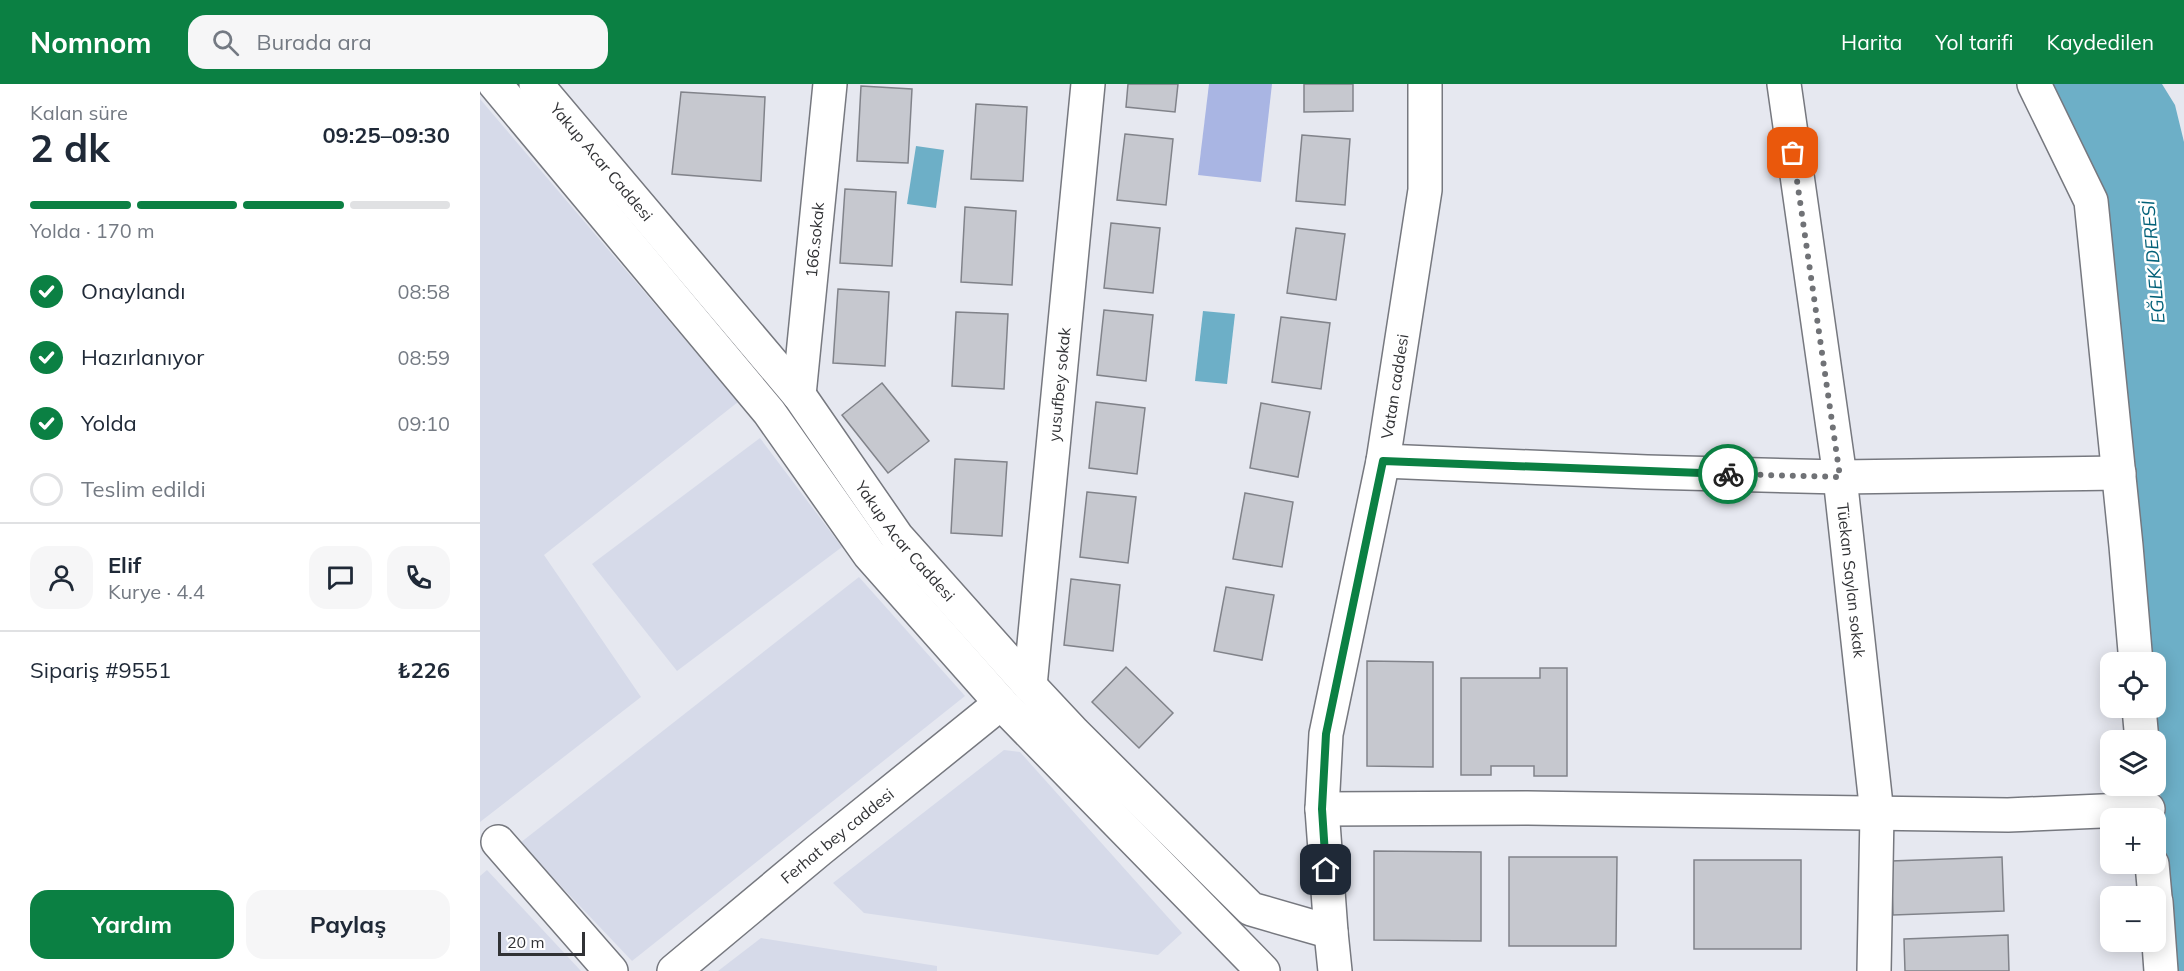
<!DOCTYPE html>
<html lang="tr">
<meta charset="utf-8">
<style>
:root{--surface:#fff;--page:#f6f6f7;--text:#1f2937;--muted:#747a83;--line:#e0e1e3;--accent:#0b8043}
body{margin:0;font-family:Mulish,sans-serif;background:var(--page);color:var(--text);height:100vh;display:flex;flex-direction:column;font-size:22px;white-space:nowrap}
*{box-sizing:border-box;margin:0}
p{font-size:20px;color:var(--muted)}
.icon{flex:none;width:33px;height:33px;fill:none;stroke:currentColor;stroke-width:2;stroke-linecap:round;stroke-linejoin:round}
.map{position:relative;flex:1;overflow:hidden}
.sheet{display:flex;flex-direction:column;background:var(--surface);width:480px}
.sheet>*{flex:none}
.controls{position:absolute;left:1620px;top:568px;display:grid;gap:12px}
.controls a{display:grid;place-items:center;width:66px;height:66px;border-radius:12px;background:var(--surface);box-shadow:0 3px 15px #0003;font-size:30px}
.scale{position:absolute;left:18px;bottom:15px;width:87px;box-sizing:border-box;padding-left:6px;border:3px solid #313235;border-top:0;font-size:16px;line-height:21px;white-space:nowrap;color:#313235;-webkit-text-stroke:4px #fff;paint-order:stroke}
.pin{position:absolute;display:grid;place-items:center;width:51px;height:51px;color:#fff;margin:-26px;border-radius:12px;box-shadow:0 3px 9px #0006}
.courier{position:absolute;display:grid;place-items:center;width:60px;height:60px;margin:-30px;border:4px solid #0b8043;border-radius:50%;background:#fff;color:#222;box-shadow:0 2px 8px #0007}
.headline em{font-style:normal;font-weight:700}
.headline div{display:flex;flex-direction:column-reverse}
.headline{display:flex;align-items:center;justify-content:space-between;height:102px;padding:0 30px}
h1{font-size:39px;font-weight:700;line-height:45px}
.bar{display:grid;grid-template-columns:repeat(4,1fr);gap:9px 6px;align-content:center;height:72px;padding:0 30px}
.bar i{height:8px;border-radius:4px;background:var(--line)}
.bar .selected{background:var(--accent)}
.bar p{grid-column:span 4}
.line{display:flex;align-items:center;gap:15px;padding:0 30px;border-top:2px solid var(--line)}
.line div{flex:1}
.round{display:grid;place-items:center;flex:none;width:63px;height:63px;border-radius:18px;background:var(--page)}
ol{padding:0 30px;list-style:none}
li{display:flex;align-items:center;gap:18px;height:66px}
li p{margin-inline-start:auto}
li .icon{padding:6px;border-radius:50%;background:var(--accent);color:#fff;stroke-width:4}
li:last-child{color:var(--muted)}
li i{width:33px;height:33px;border:3px solid var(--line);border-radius:50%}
.button{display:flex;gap:12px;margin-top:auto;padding:12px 30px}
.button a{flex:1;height:69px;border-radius:18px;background:var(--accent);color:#fff;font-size:24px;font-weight:700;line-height:69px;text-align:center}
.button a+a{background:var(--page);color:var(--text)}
header{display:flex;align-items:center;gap:36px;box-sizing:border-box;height:84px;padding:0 30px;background:var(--accent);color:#fff}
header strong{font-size:28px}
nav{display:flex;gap:33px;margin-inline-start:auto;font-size:21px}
.search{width:420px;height:54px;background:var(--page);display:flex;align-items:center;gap:15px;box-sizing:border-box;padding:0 21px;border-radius:18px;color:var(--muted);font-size:22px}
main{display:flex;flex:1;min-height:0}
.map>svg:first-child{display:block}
.built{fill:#d6dae9}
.green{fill:#a9b5e3}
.water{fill:#6dafc7}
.building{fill:#c6c8cf;stroke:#81838a;stroke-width:1.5}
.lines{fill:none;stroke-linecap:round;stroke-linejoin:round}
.minor-casing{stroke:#76787f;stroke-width:36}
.tertiary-casing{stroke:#76787f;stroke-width:36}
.minor{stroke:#fff;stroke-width:33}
.tertiary{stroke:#fff;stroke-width:33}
.done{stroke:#707276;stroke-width:6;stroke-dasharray:0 10.8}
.route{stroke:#0b8043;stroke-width:8}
.labels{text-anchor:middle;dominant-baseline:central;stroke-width:5;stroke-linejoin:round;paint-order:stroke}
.street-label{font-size:16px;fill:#313235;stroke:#fff}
.water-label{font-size:18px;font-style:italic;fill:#006078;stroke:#fff}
</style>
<header>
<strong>Nomnom</strong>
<div class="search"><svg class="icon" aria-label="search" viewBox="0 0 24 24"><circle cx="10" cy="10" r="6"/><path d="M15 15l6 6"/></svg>Burada ara</div>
<nav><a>Harita</a><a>Yol tarifi</a><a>Kaydedilen</a></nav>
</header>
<main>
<section class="sheet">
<div class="headline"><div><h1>2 dk</h1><p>Kalan süre</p></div><em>09:25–09:30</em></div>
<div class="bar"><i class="selected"></i><i class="selected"></i><i class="selected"></i><i></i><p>Yolda · 170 m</p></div>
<ol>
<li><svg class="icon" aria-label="check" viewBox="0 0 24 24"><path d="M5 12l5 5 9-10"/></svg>Onaylandı<p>08:58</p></li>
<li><svg class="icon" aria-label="check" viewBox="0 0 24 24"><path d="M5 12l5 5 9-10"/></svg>Hazırlanıyor<p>08:59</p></li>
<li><svg class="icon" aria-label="check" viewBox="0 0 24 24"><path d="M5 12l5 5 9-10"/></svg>Yolda<p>09:10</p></li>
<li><i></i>Teslim edildi</li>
</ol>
<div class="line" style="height:108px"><a class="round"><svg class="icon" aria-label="person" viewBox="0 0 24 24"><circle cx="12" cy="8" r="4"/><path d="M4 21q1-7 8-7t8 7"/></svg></a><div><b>Elif</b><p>Kurye · 4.4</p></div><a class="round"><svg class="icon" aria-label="chat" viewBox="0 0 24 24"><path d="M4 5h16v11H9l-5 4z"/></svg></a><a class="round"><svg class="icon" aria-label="phone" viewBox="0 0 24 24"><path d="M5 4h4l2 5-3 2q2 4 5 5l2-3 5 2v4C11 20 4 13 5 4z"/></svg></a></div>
<div class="line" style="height:78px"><div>Sipariş #9551</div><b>₺226</b></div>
<div class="button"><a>Yardım</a><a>Paylaş</a></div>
</section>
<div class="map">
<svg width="1704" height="887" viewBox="0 0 1704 887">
<rect width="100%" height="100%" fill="#e6e8f0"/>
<g class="built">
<path d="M 0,15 L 258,318 L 64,471 L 161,613 L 0,738 Z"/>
<path d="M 280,354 L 362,463 L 197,587 L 112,480 Z"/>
<path d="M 379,493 L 485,612 L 152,877 L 40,759 Z"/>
<path d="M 524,666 L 540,668 L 702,849 L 678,871 L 384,829 L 353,799 Z"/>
<path d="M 7,786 L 101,887 L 0,887 L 0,792 Z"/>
<path d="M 281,854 L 457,882 L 457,887 L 238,887 Z"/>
</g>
<path class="green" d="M 729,0 L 792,0 L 781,98 L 718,91 Z"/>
<g class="water">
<path d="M 1569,0 L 1682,0 L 1695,21 L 1704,58 L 1704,887 L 1696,887 L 1676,664 L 1676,579 L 1668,579 L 1639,263 L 1617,90 Z"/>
<path d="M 436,62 L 464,66 L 456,124 L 427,120 Z"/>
<path d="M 723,227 L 755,230 L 747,300 L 715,297 Z"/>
</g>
<g class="building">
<path d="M 648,0 L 698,0 L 695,28 L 646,23 Z"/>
<path d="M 824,0 L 873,0 L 873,27 L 824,28 Z"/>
<path d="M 381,2 L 432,5 L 428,79 L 377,77 Z"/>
<path d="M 201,8 L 285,13 L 281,97 L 192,90 Z"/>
<path d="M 496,20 L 547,23 L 543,97 L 491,95 Z"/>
<path d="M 645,50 L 693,55 L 686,121 L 637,116 Z"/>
<path d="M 822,51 L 870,55 L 865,121 L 816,117 Z"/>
<path d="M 365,105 L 416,108 L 412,182 L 360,179 Z"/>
<path d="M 485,123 L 536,127 L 532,201 L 481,198 Z"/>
<path d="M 631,139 L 680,144 L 673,209 L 624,204 Z"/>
<path d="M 816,144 L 865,150 L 856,216 L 807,209 Z"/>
<path d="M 358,205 L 409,208 L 405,282 L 353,279 Z"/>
<path d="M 624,226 L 673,231 L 666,297 L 617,291 Z"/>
<path d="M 476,228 L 528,230 L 524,305 L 472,302 Z"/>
<path d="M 801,233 L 850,239 L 841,305 L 792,298 Z"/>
<path d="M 402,299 L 449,357 L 408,389 L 362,331 Z"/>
<path d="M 616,318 L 665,324 L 657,390 L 609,384 Z"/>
<path d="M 781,319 L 830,328 L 818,393 L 770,384 Z"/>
<path d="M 475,375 L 527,378 L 522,452 L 471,449 Z"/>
<path d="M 607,408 L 656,413 L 648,479 L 600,473 Z"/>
<path d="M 765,409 L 813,418 L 802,483 L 753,475 Z"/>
<path d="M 591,495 L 640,501 L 633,567 L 584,561 Z"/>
<path d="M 746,503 L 794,511 L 782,576 L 734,567 Z"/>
<path d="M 887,577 L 953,578 L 953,683 L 887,682 Z"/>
<path d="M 646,583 L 693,629 L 659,664 L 612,618 Z"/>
<path d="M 1060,584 L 1087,584 L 1087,692 L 1054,692 L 1054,682 L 1011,682 L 1011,691 L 981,691 L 981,594 L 1060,594 Z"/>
<path d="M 894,767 L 1001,768 L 1001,857 L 894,856 Z"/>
<path d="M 1029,773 L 1137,773 L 1136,862 L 1029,862 Z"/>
<path d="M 1522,773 L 1524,827 L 1413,831 L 1411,777 Z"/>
<rect x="1214" y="776" width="107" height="89"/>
<path d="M 1528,851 L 1529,887 L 1425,887 L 1424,855 Z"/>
</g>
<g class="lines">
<defs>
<g id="minor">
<path id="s1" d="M 1304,0 L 1360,393 L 1397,730 L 1394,887"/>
<path d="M 1554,0 L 1611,117 L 1646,462 L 1656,579"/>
<path id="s2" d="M 319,311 L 350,0"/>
<path d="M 903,377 L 1167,388 L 1360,393 L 1639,389"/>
<path id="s3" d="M 550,602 L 608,0"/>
<path d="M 1659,624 L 1662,657"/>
<path d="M 842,725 L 1048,724 L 1528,731 L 1668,725"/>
<path d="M 18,758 L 131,887"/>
<path d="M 1672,780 L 1675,813"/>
<path d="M 1676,818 L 1681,887"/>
<path id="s4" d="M 194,887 L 339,766 L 521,619"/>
</g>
<g id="tertiary">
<path d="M 15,0 L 289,328 L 389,470 L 521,619 L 783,887"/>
<path id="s5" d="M 56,0 L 319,311 L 417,453 L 550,602 L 594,649 L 771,825 L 851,848"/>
<path id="s6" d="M 855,887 L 851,848 L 842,725 L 846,650 L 903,377 L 945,106 L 945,0"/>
</g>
</defs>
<use href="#minor" class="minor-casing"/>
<use href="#tertiary" class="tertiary-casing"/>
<use href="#minor" class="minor"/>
<use href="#tertiary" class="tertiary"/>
</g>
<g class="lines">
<path class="done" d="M 1248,390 L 1360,393 L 1313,69"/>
<path class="route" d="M 846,786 L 842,725 L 846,650 L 903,377 L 1248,390"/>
</g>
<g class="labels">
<g class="street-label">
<text stroke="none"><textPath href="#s5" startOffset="102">Yakup Acar Caddesi</textPath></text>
<text stroke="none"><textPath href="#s2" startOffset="156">166.sokak</textPath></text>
<text stroke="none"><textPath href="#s3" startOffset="303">yusufbey sokak</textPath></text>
<text stroke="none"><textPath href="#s6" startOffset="592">Vatan caddesi</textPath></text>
<text stroke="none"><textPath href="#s5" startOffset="588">Yakup Acar Caddesi</textPath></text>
<text stroke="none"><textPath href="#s1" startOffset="501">Tüekan Saylan sokak</textPath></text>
<text stroke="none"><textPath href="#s4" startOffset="212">Ferhat bey caddesi</textPath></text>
</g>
<g class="water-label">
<text transform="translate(1673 178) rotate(-95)">EĞLEK DERESİ</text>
</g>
</g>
</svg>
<div class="controls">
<a><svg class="icon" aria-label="locate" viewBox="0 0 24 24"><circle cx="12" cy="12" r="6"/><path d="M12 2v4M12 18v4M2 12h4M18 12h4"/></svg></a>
<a><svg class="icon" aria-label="layers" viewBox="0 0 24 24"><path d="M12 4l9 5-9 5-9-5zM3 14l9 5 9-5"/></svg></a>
<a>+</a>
<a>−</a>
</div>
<div class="scale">20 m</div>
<div class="pin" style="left:1313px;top:69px;background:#ea580c"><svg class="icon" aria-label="bag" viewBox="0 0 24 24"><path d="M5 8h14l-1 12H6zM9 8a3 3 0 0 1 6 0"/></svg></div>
<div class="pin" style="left:846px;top:786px;background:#1f2937"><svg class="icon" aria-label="home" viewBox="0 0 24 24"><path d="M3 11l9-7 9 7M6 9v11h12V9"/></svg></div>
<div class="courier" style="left:1248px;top:390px"><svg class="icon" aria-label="bike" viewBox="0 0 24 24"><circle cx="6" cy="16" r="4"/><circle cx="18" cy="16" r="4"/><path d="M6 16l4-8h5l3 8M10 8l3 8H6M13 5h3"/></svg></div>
</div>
</main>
